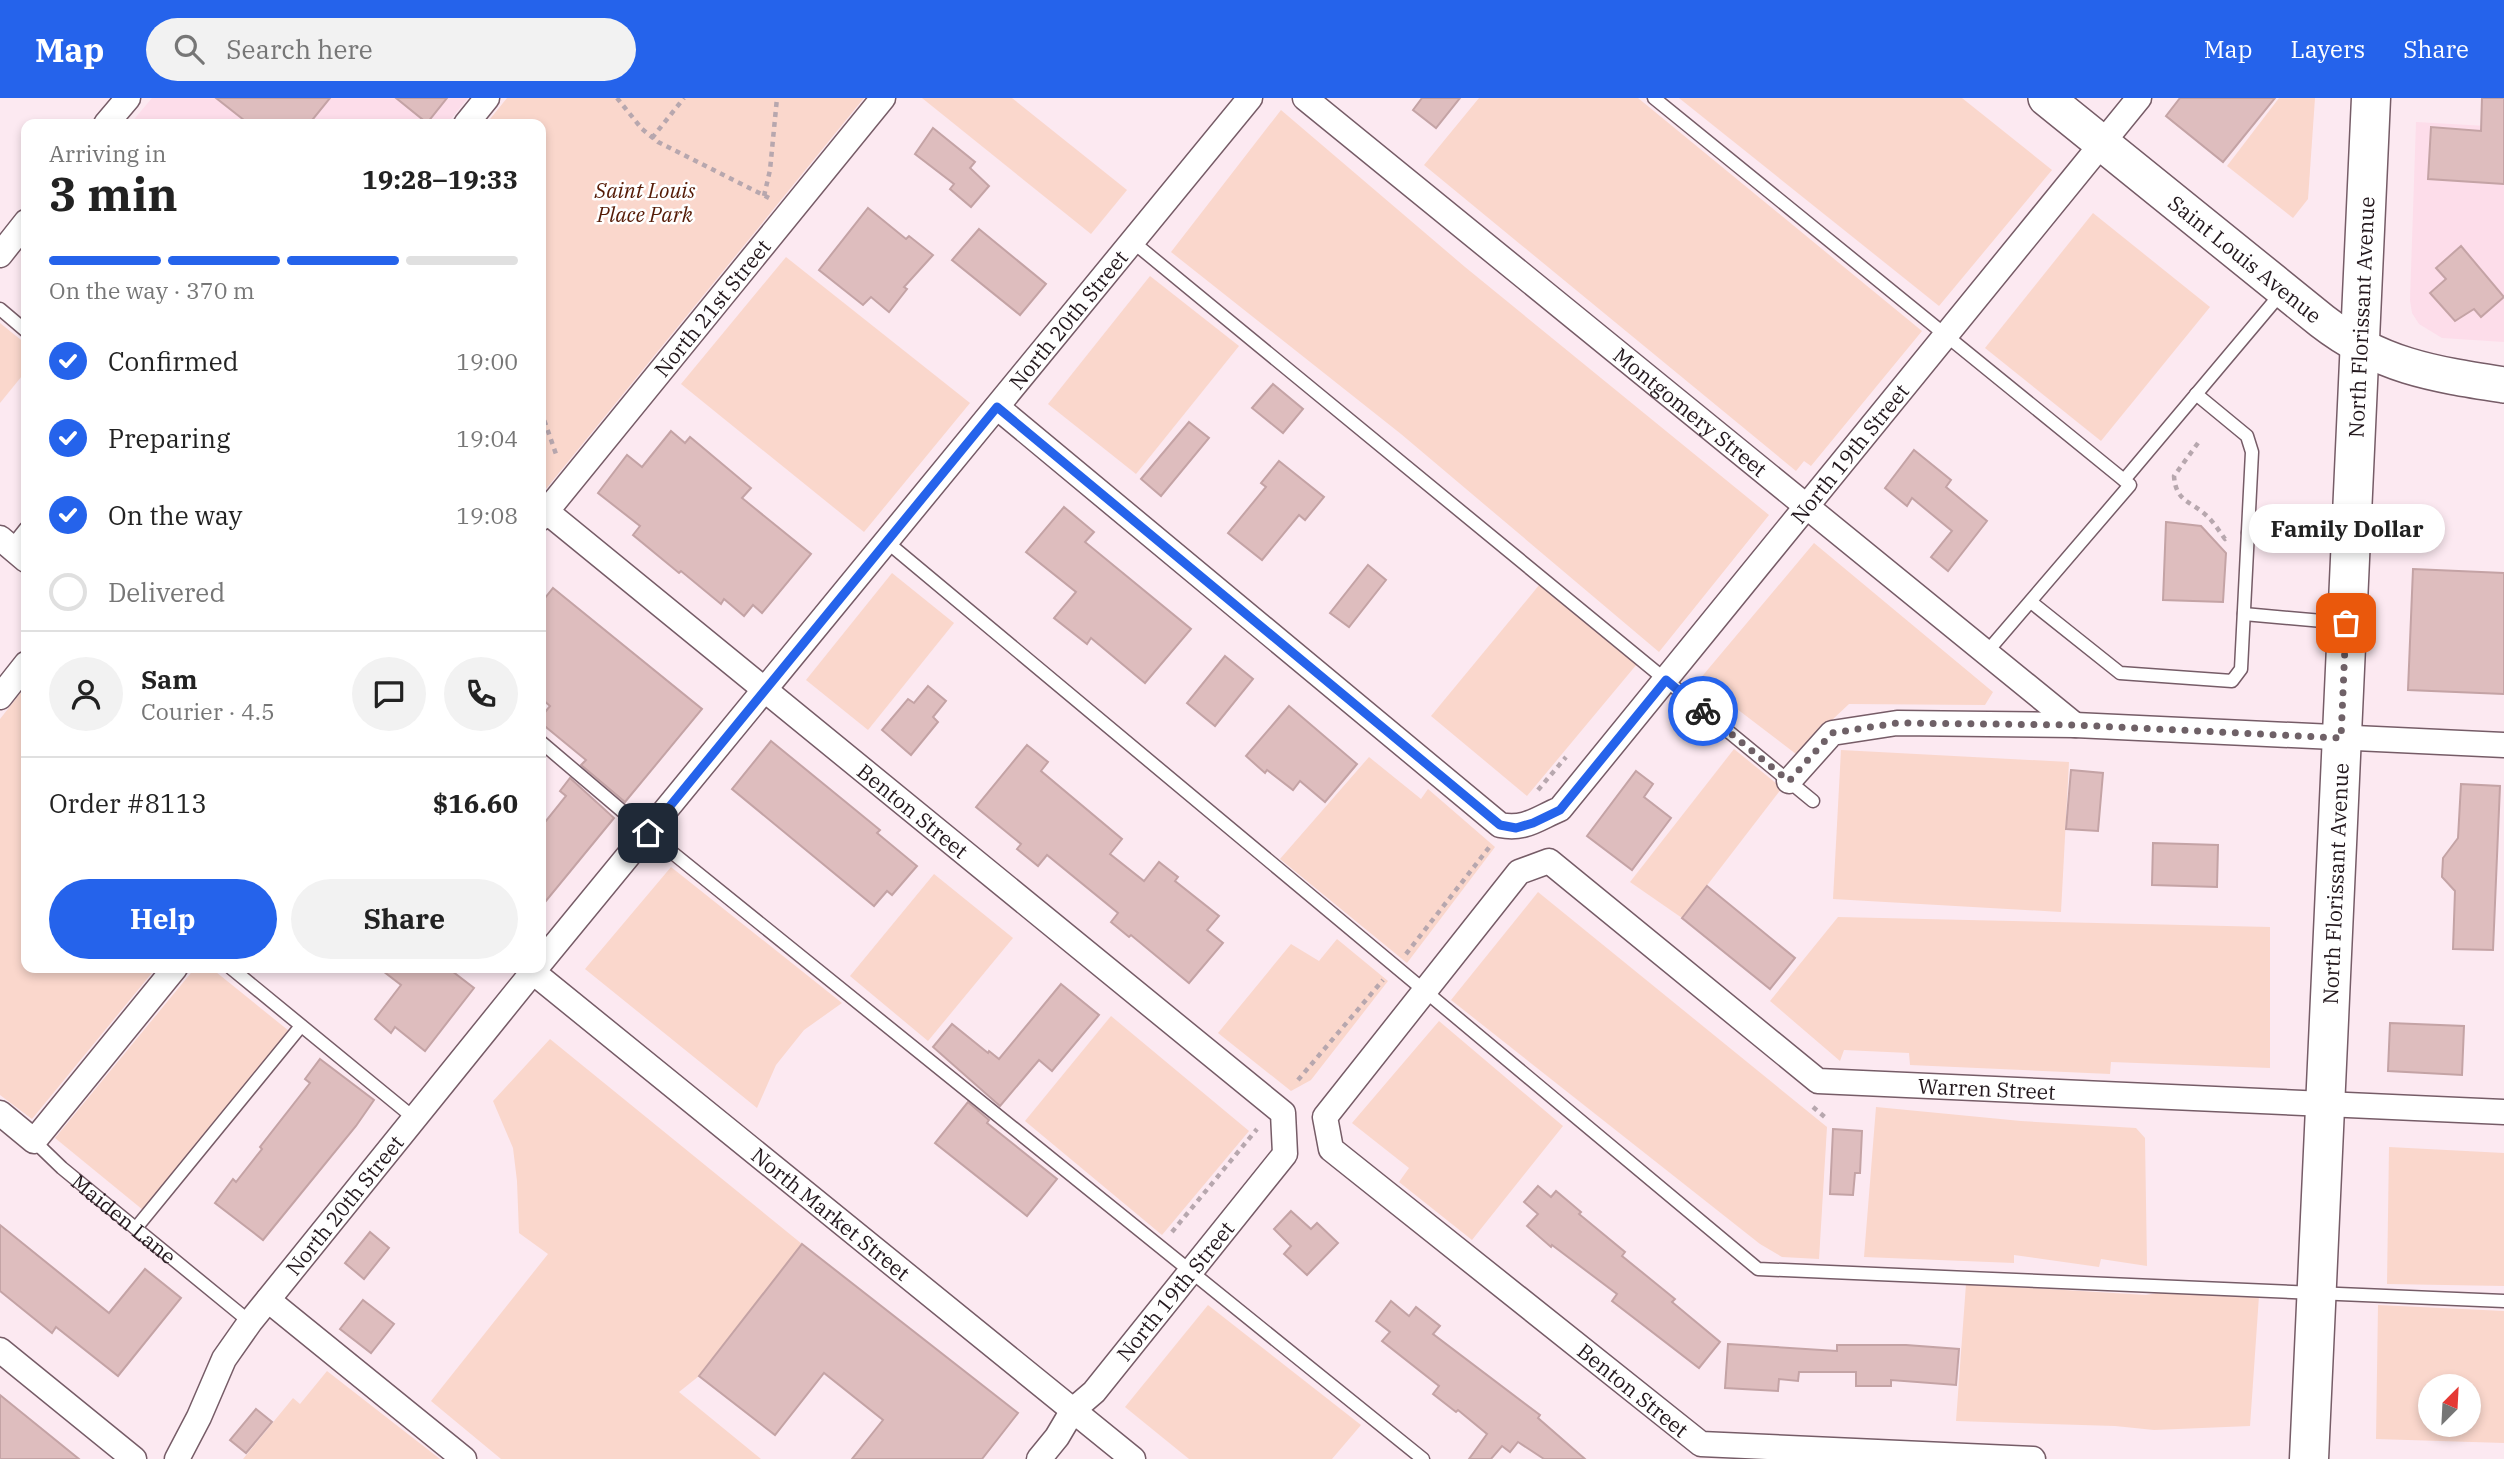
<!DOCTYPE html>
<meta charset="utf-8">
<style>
:root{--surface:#fff;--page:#f2f2f2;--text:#222;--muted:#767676;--line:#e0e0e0;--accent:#2563eb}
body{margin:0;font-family:"IBM Plex Serif",serif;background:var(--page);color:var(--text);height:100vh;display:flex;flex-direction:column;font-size:26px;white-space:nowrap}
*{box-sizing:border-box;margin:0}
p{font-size:23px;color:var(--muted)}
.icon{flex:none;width:38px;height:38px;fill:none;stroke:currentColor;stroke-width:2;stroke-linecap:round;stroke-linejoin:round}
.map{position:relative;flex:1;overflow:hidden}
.details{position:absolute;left:21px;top:21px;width:525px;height:854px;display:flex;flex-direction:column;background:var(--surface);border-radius:14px;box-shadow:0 4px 10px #0003}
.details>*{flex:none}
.needle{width:46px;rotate:24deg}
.controls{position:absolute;left:2418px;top:1276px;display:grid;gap:14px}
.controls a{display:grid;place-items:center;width:63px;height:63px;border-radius:50%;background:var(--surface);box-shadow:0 4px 10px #0003;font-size:35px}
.pin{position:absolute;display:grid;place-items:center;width:60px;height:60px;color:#fff;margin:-30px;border-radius:14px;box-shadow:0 4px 10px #0006}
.courier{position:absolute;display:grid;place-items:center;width:70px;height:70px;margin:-35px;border:5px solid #2563eb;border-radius:50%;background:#fff;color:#222;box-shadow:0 2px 9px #0007}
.bubble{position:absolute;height:49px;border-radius:24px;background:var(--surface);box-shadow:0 4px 10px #0003;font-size:23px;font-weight:700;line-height:49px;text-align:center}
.head em{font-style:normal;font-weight:700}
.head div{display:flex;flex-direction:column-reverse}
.head{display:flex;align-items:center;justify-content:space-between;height:119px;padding:0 28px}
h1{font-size:46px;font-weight:700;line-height:52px}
.bar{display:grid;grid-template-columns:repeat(4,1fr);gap:10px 7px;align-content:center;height:84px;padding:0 28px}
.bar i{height:9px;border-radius:5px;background:var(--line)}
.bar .on{background:var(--accent)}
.bar p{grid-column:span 4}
.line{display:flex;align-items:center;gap:18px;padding:0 28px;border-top:2px solid var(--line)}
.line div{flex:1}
.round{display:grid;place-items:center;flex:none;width:74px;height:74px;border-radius:37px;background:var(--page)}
ol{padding:0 28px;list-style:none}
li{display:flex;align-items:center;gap:21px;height:77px}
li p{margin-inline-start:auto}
li .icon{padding:7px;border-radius:50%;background:var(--accent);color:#fff;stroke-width:4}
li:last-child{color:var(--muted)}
li i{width:38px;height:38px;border:4px solid var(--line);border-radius:50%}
.action{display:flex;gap:14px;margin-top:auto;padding:14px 28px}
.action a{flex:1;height:80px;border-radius:42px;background:var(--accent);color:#fff;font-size:28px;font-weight:700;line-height:80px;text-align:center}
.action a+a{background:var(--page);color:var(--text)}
header{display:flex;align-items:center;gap:42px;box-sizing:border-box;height:98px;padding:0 35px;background:var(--accent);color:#fff}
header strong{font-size:33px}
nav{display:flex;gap:38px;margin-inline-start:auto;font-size:24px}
.search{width:490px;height:63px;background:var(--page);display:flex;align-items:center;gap:18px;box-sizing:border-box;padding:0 24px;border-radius:38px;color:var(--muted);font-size:26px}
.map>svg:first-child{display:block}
.built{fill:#fdddea}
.green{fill:#fad7cc;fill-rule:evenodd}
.building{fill:#debdbe;stroke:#c4a3a5;stroke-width:2}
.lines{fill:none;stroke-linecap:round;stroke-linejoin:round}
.lane-casing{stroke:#765c67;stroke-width:15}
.street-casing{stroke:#765c67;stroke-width:27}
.secondary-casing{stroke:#765c67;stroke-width:38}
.primary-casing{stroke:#765c67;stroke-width:41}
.path{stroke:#b7a7ae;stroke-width:4.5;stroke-dasharray:5 5;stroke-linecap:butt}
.lane{stroke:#fff;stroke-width:12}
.street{stroke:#fff;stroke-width:24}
.secondary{stroke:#fff;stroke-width:35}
.primary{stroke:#fff;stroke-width:38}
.done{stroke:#6f6167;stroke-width:7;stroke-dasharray:0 12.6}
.route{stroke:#2563eb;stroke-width:9}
.labels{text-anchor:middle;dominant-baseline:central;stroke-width:5;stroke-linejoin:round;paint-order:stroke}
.park-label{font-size:21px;font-style:italic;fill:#551b06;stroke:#fff}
.street-label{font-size:21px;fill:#23181d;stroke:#fff}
</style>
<header>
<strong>Map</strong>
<div class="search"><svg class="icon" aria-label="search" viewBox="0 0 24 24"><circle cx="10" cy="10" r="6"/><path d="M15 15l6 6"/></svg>Search here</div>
<nav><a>Map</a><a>Layers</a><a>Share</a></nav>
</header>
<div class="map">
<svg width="2504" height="1361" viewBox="0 0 2504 1361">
<rect width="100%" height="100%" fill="#fce9f1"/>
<g class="built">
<path d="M 152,0 L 468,0 L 447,26 L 130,26 Z"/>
<path d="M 2416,24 L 2504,29 L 2504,244 L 2442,240 L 2419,226 L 2412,215 L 2410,202 Z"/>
</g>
<g class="green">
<path d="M 507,0 L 864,0 L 541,397 L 541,26 L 486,26 Z"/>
<path d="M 922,0 L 1012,0 L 1127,92 L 1091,136 Z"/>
<path d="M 1479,0 L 1638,0 L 1922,233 L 1811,368 L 1804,363 L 1796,373 L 1424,67 Z"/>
<path d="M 1679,0 L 1962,0 L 2052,72 L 1939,208 Z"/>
<path d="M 2279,0 L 2315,0 L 2308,101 L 2293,120 L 2227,68 Z"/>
<path d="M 1281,12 L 1465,169 L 1769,417 L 1659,554 L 1401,336 L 1171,154 Z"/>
<path d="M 2093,115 L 2210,209 L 2101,343 L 1985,250 Z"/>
<path d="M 786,159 L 970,305 L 864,434 L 681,286 Z"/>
<path d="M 1150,178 L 1239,248 L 1136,376 L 1048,306 Z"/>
<path d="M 0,225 L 26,246 L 26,273 L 0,305 Z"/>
<path d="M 1814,445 L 1993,594 L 1985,607 L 1849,606 L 1796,656 L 1699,582 Z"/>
<path d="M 892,475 L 954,525 L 868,632 L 806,582 Z"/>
<path d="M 1540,486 L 1637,566 L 1527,698 L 1431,618 Z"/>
<path d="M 26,588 L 26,870 L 156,870 L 32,1021 L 0,997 L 0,621 Z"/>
<path d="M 1734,651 L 1782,690 L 1682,820 L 1630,784 Z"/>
<path d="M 1841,652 L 2069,664 L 2061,814 L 1833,801 Z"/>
<path d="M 1369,659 L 1421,701 L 1428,691 L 1495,749 L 1407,865 L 1280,761 Z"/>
<path d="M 671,769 L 842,905 L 804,932 L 776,967 L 757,1010 L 585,871 Z"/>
<path d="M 934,776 L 1013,840 L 928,943 L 850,878 Z"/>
<path d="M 1538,794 L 1827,1029 L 1819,1161 L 1782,1159 L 1760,1146 L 1451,902 Z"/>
<path d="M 1838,819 L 2270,829 L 2270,970 L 2111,964 L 2110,976 L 1910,967 L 1909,955 L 1844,952 L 1840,963 L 1770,903 Z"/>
<path d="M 1337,841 L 1388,883 L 1311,982 L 1291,993 L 1218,935 L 1291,846 L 1319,863 Z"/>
<path d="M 195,870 L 211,870 L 289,933 L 143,1112 L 55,1040 Z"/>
<path d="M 1111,918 L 1249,1033 L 1162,1137 L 1025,1023 Z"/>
<path d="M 1439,923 L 1563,1028 L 1472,1142 L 1399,1084 L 1409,1070 L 1352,1025 Z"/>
<path d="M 550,941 L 802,1146 L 699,1278 L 679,1294 L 761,1361 L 501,1361 L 431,1303 L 548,1156 L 519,1135 L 517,1083 L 513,1050 L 493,1003 Z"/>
<path d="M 1876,1009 L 2021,1023 L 2136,1030 L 2145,1040 L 2147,1168 L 2101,1161 L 2099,1169 L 2014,1157 L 2014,1165 L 1864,1159 Z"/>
<path d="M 2389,1049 L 2504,1055 L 2504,1188 L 2387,1186 Z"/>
<path d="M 1966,1186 L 2146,1197 L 2169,1193 L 2259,1198 L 2250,1328 L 2154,1332 L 2115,1328 L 1956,1323 Z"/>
<path d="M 1208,1207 L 1361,1327 L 1332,1361 L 1189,1361 L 1125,1309 Z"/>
<path d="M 2378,1207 L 2504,1213 L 2504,1345 L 2376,1341 ZM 2469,1288 L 2469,1326 L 2431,1326 L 2431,1288 Z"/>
<path d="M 327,1273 L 440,1361 L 243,1361 L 293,1300 L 300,1306 Z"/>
</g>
<g class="building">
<path d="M 216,0 L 330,0 L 309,26 L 249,26 Z"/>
<path d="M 396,0 L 447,0 L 427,25 Z"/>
<path d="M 1422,0 L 1460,0 L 1436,30 L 1413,12 Z"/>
<path d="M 2180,0 L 2275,0 L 2223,64 L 2166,18 Z"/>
<path d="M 2482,0 L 2504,0 L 2504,86 L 2428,81 L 2431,29 L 2481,33 Z"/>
<path d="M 933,30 L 975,64 L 970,70 L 989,88 L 971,109 L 950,91 L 954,86 L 915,56 Z"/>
<path d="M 868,110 L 906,141 L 909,138 L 933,157 L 904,189 L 907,191 L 889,214 L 871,199 L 863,207 L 819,172 Z"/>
<path d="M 979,131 L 1046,186 L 1020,217 L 952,162 Z"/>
<path d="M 2461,148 L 2504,199 L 2481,219 L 2474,211 L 2455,223 L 2430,195 L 2446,181 L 2436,170 Z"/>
<path d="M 1273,286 L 1303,311 L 1283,335 L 1252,310 Z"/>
<path d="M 1189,324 L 1209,340 L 1161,398 L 1141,381 Z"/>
<path d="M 671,333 L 685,345 L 690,339 L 751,390 L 742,400 L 811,456 L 762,515 L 753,507 L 744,518 L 724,501 L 721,506 L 681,473 L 679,475 L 633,437 L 640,428 L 598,395 L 627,357 L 642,369 Z"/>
<path d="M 1914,352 L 1951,382 L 1946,389 L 1987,423 L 1948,473 L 1931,459 L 1952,433 L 1912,400 L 1907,408 L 1885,390 Z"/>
<path d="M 1279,363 L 1324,399 L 1305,422 L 1299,417 L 1262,462 L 1228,435 L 1266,389 L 1261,385 Z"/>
<path d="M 1064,409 L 1094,434 L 1085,444 L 1191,531 L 1145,585 L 1091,540 L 1087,546 L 1054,520 L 1076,494 L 1026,454 Z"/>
<path d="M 2166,424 L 2201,428 L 2226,455 L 2223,504 L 2163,502 Z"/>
<path d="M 1368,467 L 1386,482 L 1349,529 L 1330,515 Z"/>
<path d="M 2413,471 L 2504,475 L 2504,596 L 2408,592 Z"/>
<path d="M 553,490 L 702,611 L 625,704 L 581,667 L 586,662 L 541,625 L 541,619 L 550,608 L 541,600 L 541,505 Z"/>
<path d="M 1225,558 L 1253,581 L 1215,628 L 1187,605 Z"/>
<path d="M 928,588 L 946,603 L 933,619 L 938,624 L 911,657 L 882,632 L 908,601 L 914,605 Z"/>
<path d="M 1289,608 L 1357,666 L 1325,704 L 1300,683 L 1293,692 L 1267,672 L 1265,675 L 1246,658 Z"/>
<path d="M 771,643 L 880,732 L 877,735 L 917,768 L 892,797 L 887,793 L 874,808 L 732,691 Z"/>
<path d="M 1027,647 L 1048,664 L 1041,673 L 1122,741 L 1110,756 L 1144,783 L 1159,764 L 1178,779 L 1175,783 L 1219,818 L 1207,832 L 1223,845 L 1189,885 L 1131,837 L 1129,839 L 1111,824 L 1118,815 L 1047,757 L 1038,768 L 1017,751 L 1021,746 L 976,709 Z"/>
<path d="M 2071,672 L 2103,675 L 2098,733 L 2066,731 Z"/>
<path d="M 1636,673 L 1653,686 L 1644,699 L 1671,720 L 1632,772 L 1587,738 Z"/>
<path d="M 570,680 L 614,720 L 541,809 L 541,729 L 566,698 L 560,693 Z"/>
<path d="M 2461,686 L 2500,688 L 2493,852 L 2453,851 L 2455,793 L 2442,779 L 2443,760 L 2458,740 Z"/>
<path d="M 2153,745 L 2218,747 L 2217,789 L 2152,787 Z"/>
<path d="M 1707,788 L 1795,860 L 1770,891 L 1682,820 Z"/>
<path d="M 379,870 L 448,870 L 474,890 L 425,953 L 395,929 L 391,935 L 375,921 L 401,887 Z"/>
<path d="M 1061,886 L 1099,917 L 1052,973 L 1039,962 L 1000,1008 L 933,949 L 952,926 L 988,955 L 989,953 L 999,961 Z"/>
<path d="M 2390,925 L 2464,928 L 2462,977 L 2388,973 Z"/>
<path d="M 320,961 L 374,1002 L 356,1028 L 263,1142 L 215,1105 L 233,1081 L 236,1084 L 262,1051 L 260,1049 L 310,985 L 305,981 Z"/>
<path d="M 968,1004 L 989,1022 L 987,1025 L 1057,1081 L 1027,1118 L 935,1045 Z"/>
<path d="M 1833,1031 L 1862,1033 L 1860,1075 L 1855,1075 L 1853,1097 L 1830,1096 Z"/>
<path d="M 1538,1088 L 1551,1099 L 1556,1093 L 1581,1114 L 1579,1116 L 1625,1154 L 1622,1158 L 1675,1201 L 1672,1204 L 1720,1244 L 1699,1270 L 1612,1203 L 1617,1196 L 1552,1147 L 1551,1149 L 1527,1128 L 1538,1116 L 1524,1104 Z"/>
<path d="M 1291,1113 L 1311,1131 L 1317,1125 L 1338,1145 L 1307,1177 L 1284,1156 L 1291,1148 L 1274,1131 Z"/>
<path d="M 0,1127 L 109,1215 L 145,1171 L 181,1200 L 118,1278 L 56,1229 L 52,1235 L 0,1193 Z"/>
<path d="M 370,1134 L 389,1150 L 364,1181 L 345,1165 Z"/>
<path d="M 802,1146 L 1018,1315 L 982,1361 L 852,1361 L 883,1322 L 824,1275 L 775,1337 L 699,1278 Z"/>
<path d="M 363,1202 L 394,1226 L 371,1255 L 340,1231 Z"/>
<path d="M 1391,1203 L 1409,1218 L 1416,1209 L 1440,1228 L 1433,1236 L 1540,1317 L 1538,1320 L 1585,1361 L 1544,1361 L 1518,1344 L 1510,1354 L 1502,1348 L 1491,1361 L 1469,1361 L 1487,1336 L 1458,1312 L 1456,1314 L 1433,1296 L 1439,1288 L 1382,1243 L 1390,1234 L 1376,1223 Z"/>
<path d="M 1728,1246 L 1837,1253 L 1837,1247 L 1906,1247 L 1959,1251 L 1956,1287 L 1891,1282 L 1891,1288 L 1856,1288 L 1856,1274 L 1799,1274 L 1798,1283 L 1779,1281 L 1778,1293 L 1725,1290 Z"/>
<path d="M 0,1297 L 79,1361 L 0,1361 Z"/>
<path d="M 256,1311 L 272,1324 L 246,1355 L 230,1342 Z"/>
</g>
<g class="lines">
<defs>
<g id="lane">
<path d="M 1654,0 L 2130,387 L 1986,555"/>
<path d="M 1133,144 L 1813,703"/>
<path d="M 0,211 L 26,233"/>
<path d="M 2124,382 L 2283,193"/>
<path d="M 2248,435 L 2345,443"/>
<path d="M 887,444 L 1758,1171 L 2504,1203"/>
<path d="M 11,449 L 26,430"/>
<path d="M 2031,504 L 2120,575 L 2232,583 L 2241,571 L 2252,354 L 2247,338 L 2196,296"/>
<path d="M 2244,516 L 2345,525"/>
<path d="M 541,644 L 648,735 L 1423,1361"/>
<path d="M 231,870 L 414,1020"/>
<path id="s1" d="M 34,1043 L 62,1070 L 250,1224"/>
<path d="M 136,1130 L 301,928"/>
</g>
<g id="street">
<path id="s2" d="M 1305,0 L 2075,627"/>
<path d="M 106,26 L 128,0"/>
<path d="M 466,26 L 487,0"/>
<path d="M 0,157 L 26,124"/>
<path id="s3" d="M 997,309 L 1500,727 C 1526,732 1538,720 1560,711 L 2139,0"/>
<path id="s4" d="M 541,409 L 1283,1015 L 1285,1056 L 1094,1294 L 1073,1312 L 1057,1339 L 1039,1361"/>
<path id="s5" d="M 541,420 L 883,0"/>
<path d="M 0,440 L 26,462"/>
<path d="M 0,599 L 26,566"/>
<path d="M 1789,683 L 1832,635 L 1897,625 L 2075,627 L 2504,647"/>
<path id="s6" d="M 541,864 L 1250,0"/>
<path id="s7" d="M 528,870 L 1133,1361"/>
<path d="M 0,1015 L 34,1043 L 175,870"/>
<path d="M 268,1202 L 464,1361"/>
<path d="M 0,1252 L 134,1361"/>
<path id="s8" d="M 177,1361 L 199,1319 L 224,1261 L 250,1224 L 536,870"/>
<path id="s9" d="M 2033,1361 L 1701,1346 L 1331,1051 L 1325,1019 L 1519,774 L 1549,763 L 1818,983 L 2504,1014"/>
</g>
<g id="secondary">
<path id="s10" d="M 2046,0 L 2322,223 C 2380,268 2433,276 2504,287"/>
</g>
<g id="primary">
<path id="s11" d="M 2309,1361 L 2371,0"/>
</g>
</defs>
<use href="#lane" class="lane-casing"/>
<use href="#street" class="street-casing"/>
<use href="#secondary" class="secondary-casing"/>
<use href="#primary" class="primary-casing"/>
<g class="path">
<path d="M 617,0 L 642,31 L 658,44 L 769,100"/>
<path d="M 652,40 L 684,0"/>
<path d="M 764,98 L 770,72 L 777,0"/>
<path d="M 541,313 L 557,359"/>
<path d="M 2198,345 L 2174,378 C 2176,405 2191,402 2208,419 C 2214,425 2220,434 2225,441 L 2228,438"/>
<path d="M 2266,413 L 2300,415"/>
<path d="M 1538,692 L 1566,659"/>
<path d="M 1406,856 L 1491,747"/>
<path d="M 1298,982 L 1383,882"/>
<path d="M 1813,1009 L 1826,1020"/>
<path d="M 1172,1134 L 1257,1031"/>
</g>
<use href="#lane" class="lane"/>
<use href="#street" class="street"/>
<use href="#secondary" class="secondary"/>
<use href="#primary" class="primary"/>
</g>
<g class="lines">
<path class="done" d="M 1703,613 L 1789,683 L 1832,635 L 1897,625 L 2075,627 L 2341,640 L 2346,525"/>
<path class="route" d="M 648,735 L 997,309 L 1500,727 L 1516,730 L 1533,725 L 1560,712 L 1666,582 L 1703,613"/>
</g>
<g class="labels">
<g class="park-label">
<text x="645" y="92">Saint Louis<tspan x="645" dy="24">Place Park</tspan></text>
</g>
<g class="street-label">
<text stroke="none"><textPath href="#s10" startOffset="256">Saint Louis Avenue</textPath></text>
<text stroke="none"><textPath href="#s5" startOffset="271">North 21st Street</textPath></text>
<text stroke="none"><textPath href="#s11" startOffset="1143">North Florissant Avenue</textPath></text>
<text stroke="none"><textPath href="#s6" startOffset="831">North 20th Street</textPath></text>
<text stroke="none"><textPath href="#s2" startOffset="497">Montgomery Street</textPath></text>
<text stroke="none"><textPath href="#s3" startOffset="1176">North 19th Street</textPath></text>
<text stroke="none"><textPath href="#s4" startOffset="480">Benton Street</textPath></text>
<text stroke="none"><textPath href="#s11" startOffset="576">North Florissant Avenue</textPath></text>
<text stroke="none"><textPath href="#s9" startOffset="1699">Warren Street</textPath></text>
<text stroke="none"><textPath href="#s8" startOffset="306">North 20th Street</textPath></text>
<text stroke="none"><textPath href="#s7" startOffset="390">North Market Street</textPath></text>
<text stroke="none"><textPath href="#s1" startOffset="119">Maiden Lane</textPath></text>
<text transform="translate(1175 1193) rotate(-51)">North 19th Street</text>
<text transform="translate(1633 1292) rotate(39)">Benton Street</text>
</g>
</g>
</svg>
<div class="controls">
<a><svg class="needle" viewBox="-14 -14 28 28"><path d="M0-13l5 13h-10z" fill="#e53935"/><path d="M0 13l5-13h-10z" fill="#767676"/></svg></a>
</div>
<div class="pin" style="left:2346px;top:525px;background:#ea580c"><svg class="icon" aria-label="bag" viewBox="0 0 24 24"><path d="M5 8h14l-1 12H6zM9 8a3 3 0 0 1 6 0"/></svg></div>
<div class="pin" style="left:648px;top:735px;background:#1f2937"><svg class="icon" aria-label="home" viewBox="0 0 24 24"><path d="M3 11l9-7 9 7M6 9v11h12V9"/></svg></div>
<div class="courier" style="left:1703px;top:613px"><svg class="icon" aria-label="bike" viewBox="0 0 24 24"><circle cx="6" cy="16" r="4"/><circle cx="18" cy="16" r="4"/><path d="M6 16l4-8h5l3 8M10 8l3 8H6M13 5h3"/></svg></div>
<div class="bubble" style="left:2249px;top:406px;width:196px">Family Dollar</div>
<section class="details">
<div class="head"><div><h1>3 min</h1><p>Arriving in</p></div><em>19:28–19:33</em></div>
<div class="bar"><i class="on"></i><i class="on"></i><i class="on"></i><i></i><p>On the way · 370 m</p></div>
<ol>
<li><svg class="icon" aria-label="check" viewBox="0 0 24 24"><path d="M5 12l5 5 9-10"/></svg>Confirmed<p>19:00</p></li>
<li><svg class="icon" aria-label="check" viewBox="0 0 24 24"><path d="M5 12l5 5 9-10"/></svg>Preparing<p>19:04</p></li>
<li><svg class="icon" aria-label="check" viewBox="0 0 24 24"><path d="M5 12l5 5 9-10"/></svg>On the way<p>19:08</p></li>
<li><i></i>Delivered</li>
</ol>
<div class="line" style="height:126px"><a class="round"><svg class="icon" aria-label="person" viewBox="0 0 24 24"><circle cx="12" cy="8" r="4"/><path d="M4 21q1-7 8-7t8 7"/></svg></a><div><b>Sam</b><p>Courier · 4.5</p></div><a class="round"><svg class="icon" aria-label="chat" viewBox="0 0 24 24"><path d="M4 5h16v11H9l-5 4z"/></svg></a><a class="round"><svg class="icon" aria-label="phone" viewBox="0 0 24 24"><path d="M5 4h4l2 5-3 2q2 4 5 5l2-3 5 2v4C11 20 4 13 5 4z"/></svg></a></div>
<div class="line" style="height:91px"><div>Order #8113</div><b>$16.60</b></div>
<div class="action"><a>Help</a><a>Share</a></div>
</section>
</div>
